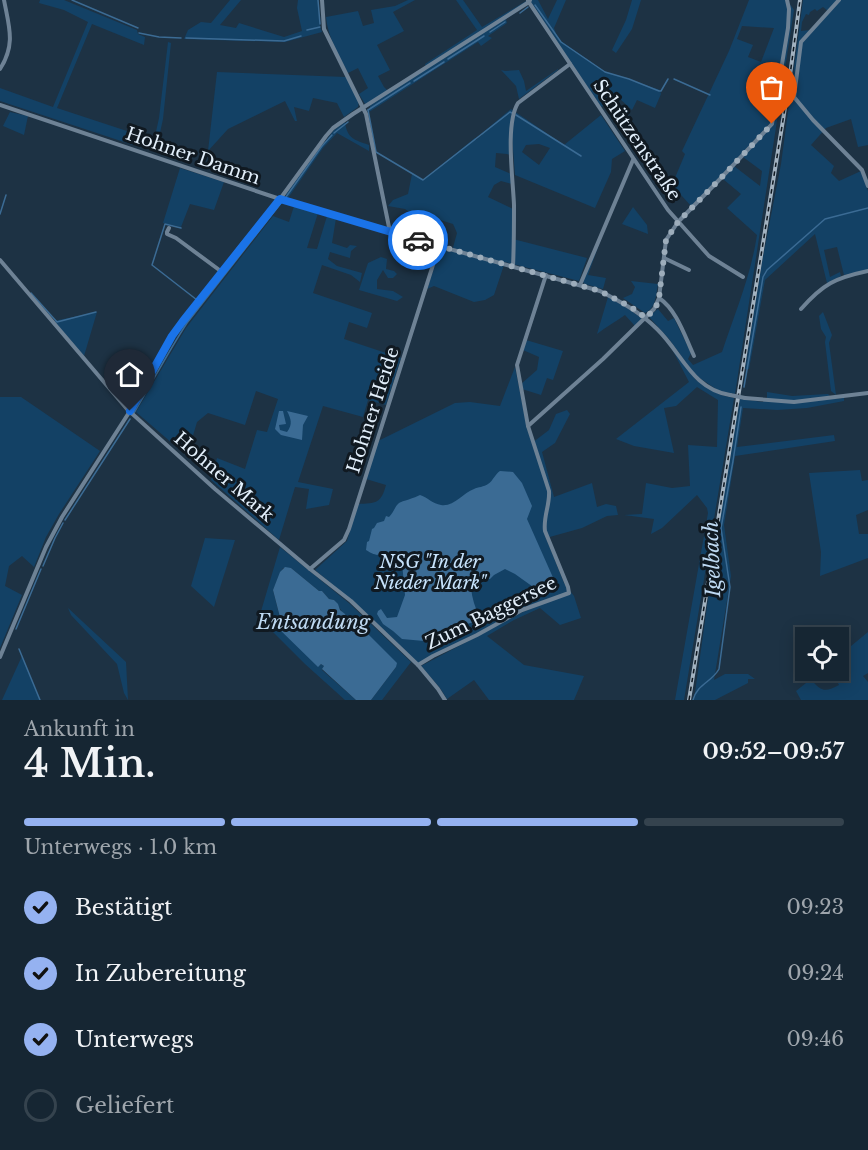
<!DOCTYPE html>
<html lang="de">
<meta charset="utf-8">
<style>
:root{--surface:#162633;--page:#23323f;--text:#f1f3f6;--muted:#9ea5ac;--line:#35434e;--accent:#95b2f1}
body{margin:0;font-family:"Libre Baskerville",serif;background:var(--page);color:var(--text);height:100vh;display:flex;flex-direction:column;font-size:22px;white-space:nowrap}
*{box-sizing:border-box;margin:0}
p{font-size:20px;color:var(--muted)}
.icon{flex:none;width:33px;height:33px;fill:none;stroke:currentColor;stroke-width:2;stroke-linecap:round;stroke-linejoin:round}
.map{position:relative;height:700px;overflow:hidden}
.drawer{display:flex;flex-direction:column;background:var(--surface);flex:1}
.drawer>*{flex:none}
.tools{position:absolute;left:795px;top:627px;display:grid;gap:12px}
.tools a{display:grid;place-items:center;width:54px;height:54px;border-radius:0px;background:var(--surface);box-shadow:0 3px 15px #0003,0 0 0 2px var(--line);font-size:30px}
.pin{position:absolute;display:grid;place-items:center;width:51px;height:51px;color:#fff;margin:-62px -26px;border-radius:50% 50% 50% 0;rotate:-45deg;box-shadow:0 0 6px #0007}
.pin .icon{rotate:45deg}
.courier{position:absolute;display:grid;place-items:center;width:60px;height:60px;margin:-30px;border:4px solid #1a73e8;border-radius:50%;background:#fff;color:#222;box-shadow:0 2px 8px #0007}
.headline em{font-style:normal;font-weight:600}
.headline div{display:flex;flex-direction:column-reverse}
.headline{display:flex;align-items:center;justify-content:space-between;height:102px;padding:0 24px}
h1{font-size:39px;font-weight:600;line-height:45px}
.bar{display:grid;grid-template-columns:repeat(4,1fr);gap:9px 6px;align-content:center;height:72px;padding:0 24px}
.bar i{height:8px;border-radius:4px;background:var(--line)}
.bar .current{background:var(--accent)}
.bar p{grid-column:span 4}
ol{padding:0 24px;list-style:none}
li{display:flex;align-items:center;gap:18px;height:66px}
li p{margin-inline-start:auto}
li .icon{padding:6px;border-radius:50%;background:var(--accent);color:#111;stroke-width:4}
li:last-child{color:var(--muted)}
li i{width:33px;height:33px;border:3px solid var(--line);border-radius:50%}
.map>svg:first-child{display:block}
.green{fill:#134165;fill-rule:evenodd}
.water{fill:#3b6b94}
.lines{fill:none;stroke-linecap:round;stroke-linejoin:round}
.stream{stroke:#3b6b94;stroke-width:1.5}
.minor{stroke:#6e8295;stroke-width:4}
.rail-casing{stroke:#a2b2c0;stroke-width:4}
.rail{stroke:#101921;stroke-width:1.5;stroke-dasharray:4.5;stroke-linecap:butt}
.minor-bridge{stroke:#6e8295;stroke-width:4}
.done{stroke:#9dadbb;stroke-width:6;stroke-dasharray:0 10.8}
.route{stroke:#1a73e8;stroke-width:8}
.labels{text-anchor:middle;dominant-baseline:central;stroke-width:6;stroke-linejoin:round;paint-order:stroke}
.street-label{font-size:18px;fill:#e2effb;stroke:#101921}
.park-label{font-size:18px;font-style:italic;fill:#c7e3fc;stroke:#101921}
.water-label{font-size:20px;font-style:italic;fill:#bed9f2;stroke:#101921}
</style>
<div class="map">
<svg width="868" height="700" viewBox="0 0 868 700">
<rect width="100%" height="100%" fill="#1d3244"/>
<g class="green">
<path d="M 40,0 L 64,0 L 137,30 L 138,34 L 145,37 L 144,45 L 92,24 L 57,108 L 133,133 L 133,145 L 0,101 L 0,88 L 53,107 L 88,22 L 64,10 L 39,3 Z"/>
<path d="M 230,0 L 241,0 L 220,25 L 236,28 L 239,23 L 284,37 L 302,31 L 297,8 L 298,0 L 318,0 L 320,26 L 322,32 L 285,42 L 184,39 L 188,30 L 201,22 L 211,23 Z"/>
<path d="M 408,0 L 415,0 L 393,12 L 404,31 L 377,45 L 390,70 L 378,76 L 384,87 L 388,91 L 426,67 L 425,64 L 477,30 L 456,0 L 463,0 L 482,27 L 526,1 L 527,5 L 506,19 L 507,23 L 488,36 L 492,38 L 481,46 L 478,42 L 369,112 L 371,101 L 365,104 L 359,94 L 368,88 L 358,68 L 348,73 C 338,55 328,37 326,17 L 358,11 L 363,26 L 374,23 L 371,10 L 395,6 Z"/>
<path d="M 529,0 L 538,0 L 548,19 L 557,0 L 566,0 L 554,28 L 558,39 L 604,71 L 660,90 L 661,94 L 655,108 L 637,100 L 632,110 L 619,98 L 601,107 Z"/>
<path d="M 632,0 L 641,0 L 632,29 L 616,53 L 612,50 L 626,20 Z"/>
<path d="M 749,0 L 787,0 L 794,10 L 735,394 L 719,391 L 695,375 L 669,339 L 650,318 L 649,316 L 658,309 L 668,321 L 674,318 L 691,353 L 688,359 L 693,365 L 722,352 C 735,313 751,275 757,235 L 727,208 L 741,194 L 723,179 L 734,166 L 760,186 L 762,171 L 743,157 L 765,133 L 769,124 L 720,177 L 691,206 L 672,185 L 685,154 L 682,151 L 729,51 ZM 742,26 L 774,28 L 761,62 L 748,57 L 753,45 L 737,39 Z"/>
<path d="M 803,0 L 838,0 L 828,11 L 823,7 L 817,11 L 815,9 L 810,12 L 809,15 L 806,14 L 802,22 L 801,31 L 810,30 L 840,0 L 868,0 L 868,145 L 858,147 L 851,119 L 826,128 L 811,145 L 834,166 L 831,173 L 839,181 L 861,171 L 868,191 L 868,270 L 844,275 L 837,247 L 824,250 L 830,277 L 840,272 L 841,276 L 827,283 L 815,234 L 765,280 L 749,369 L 745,369 L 762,262 L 781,164 Z"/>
<path d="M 168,42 L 171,43 L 163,119 L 156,151 L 152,150 L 159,118 Z"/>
<path d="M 558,69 L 558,70 L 519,99 L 516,86 L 501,70 L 505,71 L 519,70 L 524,81 L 526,91 Z"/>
<path d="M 217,72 L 346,77 L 359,101 L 358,107 L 344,117 L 337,103 L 313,98 L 309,111 L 294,107 L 297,121 L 295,121 L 285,101 L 228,129 L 208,151 Z"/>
<path d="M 511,109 L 564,145 L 601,115 L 625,151 L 612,159 L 611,172 L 595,208 L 515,175 L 512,137 L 510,155 L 507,154 L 496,153 L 495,167 L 511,174 L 512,184 L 501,181 L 494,185 L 488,197 L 513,209 L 513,239 L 587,258 L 579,281 L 505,262 L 494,295 L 485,300 L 474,302 L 434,286 L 427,289 L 441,248 L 452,251 L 457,233 L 453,224 L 437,219 L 433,235 L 421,230 L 412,214 L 405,209 L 388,206 L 393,200 L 408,194 L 412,174 L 423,180 L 475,138 L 476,140 L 482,135 L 481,134 ZM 539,144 L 550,148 L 539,165 L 522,152 L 526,145 Z"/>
<path d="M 10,112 L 28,116 L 24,135 L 3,126 Z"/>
<path d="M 345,122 C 347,139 355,140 369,145 L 369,151 L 337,133 L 323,148 L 288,198 L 285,194 L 334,130 Z"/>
<path d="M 180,168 L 224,182 L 214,210 L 190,204 L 181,227 L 163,223 Z"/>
<path d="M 294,206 L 318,213 L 307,248 L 317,249 L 327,216 L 336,218 L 332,243 L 347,248 L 350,245 L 357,246 L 351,251 L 350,258 L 330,252 L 328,259 L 337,266 L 362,273 L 360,282 L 351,275 L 322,265 L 313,293 L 372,313 L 367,328 L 349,322 L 344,339 L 401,358 L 386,405 L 368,400 L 363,417 L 323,406 L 298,482 L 333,489 L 329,505 L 306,509 L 309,489 L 295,487 L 279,540 L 211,480 L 217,458 L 245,469 L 257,430 L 267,432 L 278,399 L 256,391 L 245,425 L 208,413 L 197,422 L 187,456 L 136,412 L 186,328 L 273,216 L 289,222 Z"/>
<path d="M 633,207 L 647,225 L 648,234 L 622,224 Z"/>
<path d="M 605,228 L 588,275 L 606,278 L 603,289 L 585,284 L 582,281 Z"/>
<path d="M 381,257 L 387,259 L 386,269 L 394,271 L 397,274 L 393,278 L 388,278 L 383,270 L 377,280 L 377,289 L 393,291 L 403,297 L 397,301 L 359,290 L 368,263 Z"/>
<path d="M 631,281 L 658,284 C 656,295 656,308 645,313 L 623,298 L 632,294 L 635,287 Z"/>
<path d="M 608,297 L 629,309 L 641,318 L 641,320 L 635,326 L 625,315 C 615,322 606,327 597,334 Z"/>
<path d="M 97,312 L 84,356 L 54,321 Z"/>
<path d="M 823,312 L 832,335 L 829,343 L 836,395 L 831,391 L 825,342 L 826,337 L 821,329 L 819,316 Z"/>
<path d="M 526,340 L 563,351 L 553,380 L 547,378 L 541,395 L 522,389 L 521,384 L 537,370 L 539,357 L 523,350 Z"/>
<path d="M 672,349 L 696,380 L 721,395 L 734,398 L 684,700 L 675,700 L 708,513 L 707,508 L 697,495 L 662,528 L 651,534 L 654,519 L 624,515 L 642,514 L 646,483 L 672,488 L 690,486 L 688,445 L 717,447 L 718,400 L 697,387 L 676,406 L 664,408 L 674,453 L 634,446 L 616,439 L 689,382 Z"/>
<path d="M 515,367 L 527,428 L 532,443 L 549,430 L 556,414 L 567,410 L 570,414 L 555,443 L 542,452 L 554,497 L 592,483 L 597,507 L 606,504 L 616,506 L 618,515 L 607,516 L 582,528 L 546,538 L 564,583 L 574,596 L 581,618 L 560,625 L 540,608 L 514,620 L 487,636 L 524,665 L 584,676 L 574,700 L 489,700 L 474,680 L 447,699 L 440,688 L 421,666 L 523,612 L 538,606 L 536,604 L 418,664 L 350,599 L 315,570 L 347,541 L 358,504 C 376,503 381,504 386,485 L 366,479 L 378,441 L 455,403 L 470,402 L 500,406 Z"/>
<path d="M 767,392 L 792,396 L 828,394 L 833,399 L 844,398 L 844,401 L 807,408 L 777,410 L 743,408 L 737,447 L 834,435 L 835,441 L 735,456 L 724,525 L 731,576 L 714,680 L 725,674 L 748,674 L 755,679 L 748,679 L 748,683 L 715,700 L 694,700 L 714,556 L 740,399 L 763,402 L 767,398 Z"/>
<path d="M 0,397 L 21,397 L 100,451 L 59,514 L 46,537 L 34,567 L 22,556 L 9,566 L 5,586 L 22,595 L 0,648 Z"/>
<path d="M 860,470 L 862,481 L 868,480 L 868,510 L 856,515 L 859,534 L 868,534 L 868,558 L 820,576 L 821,552 L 809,473 Z"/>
<path d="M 205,538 L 235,540 L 214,607 L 191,586 Z"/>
<path d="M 280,547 L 350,604 L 411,662 L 382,700 L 371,700 L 396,667 L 358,625 L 355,628 L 348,627 C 347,615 340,610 334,600 L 329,599 L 322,591 L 319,591 L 291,568 L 283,568 L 273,590 L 283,630 L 319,666 L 321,664 L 324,666 L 322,670 L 356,700 L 345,700 L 305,664 L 259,618 Z"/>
<path d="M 68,608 L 126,662 L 128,700 L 124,693 L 117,664 L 71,615 Z"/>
<path d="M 868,632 L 868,673 L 863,676 L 868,682 L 868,700 L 801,700 L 796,691 L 811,679 C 820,691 825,693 839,685 L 837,681 L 846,674 L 839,663 L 839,656 Z"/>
<path d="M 22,656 L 40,700 L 2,700 Z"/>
</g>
<g class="water">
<path d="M 279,411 L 283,411 L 286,424 L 279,425 L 280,430 L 287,432 C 293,424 291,419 287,411 L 308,416 L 303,425 L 302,440 L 281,435 L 275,429 Z"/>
<path d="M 500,471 L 513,472 L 522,483 L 532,506 L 527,519 L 555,582 L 536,589 L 515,574 L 505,569 L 494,575 L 490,579 L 483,580 L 471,588 C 472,598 475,608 480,618 C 470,626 467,622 458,626 C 446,632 440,645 424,641 L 402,639 L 393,631 L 383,624 L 377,614 L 378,611 L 381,609 L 387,618 L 397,617 L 405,595 L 402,563 L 400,560 C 396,559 393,558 390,557 C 380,553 378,558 366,550 L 367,542 L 369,541 L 372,529 L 374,528 L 377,523 L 384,521 L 386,516 L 389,517 C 394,512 395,506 399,503 C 402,501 415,498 420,495 C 427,497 433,504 441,505 C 454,507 463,493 474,489 C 478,487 484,487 488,484 C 493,481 495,474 500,471 Z"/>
<path d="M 285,567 L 291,568 L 319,591 L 322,591 L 329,599 L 334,600 L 338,604 L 340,610 L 345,614 L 349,627 L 355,628 L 359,625 L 397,663 L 396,667 L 371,700 L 356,700 L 322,669 L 324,666 L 321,664 L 318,667 L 275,625 L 283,629 L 273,590 L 280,572 Z"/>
</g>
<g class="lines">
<g class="stream">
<path d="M 72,0 L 138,28"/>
<path d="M 318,0 L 320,24"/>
<path d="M 535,5 L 561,42 L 605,72 L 629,79 L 659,91 L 661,91 L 668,79"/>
<path d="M 520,13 L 528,7"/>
<path d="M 307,30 L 320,27"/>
<path d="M 490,32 L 505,22"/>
<path d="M 139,33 L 159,37 L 181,38"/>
<path d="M 186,38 L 284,41 L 301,36"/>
<path d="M 448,59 L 484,36"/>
<path d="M 674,79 L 710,95"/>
<path d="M 414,81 L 444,62"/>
<path d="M 368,110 L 376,152 L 423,180 L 510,112 L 512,113"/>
<path d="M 368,110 L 410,83"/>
<path d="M 516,115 L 581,156"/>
<path d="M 334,133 L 348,122"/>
<path d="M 286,197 L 322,146 L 332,135"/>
<path d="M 0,214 L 6,195"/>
<path d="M 181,228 L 165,224 L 152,265 L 197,300"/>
<path d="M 31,293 L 57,322 L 96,312"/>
<path d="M 744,387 L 761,289 L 763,277 L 767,270 L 825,219 L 868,208"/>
<path d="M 134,413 C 152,383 168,352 187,323 L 281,203"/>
<path d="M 65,520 L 130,419"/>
<path d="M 43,566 L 55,538 L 63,523"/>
<path d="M 16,629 L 41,569"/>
<path d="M 19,649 L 40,700"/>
<path d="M 693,700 C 697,684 712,682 719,669 L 730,587 L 721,528 L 733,461 L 741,407"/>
</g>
<g class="minor">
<path d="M 322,0 L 324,29 L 366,114 L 390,232"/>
<path d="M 839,0 L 801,42 L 794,97 L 813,120 L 862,170 L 868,186"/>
<path d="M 528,1 L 668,210 L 709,256 L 743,277"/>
<path d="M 0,69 C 16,44 9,27 4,0"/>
<path d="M 0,105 L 280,199 L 378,229 L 600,291 C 621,302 640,312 657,329 C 682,353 692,389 730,395"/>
<path d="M 169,228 L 167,232 L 167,234 L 176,238 L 222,272"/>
<path d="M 664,258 L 689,270"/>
<path d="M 0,260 L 127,409 L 215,489 L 310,569 L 351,601 L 418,665 L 438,689 L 445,700"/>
<path d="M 513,266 C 514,246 514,226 514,205 C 513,179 505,124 518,103 L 570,64"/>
<path d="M 580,285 L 633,160"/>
<path d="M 659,298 C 677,310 685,337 694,356"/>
<path d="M 801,309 C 823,284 835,278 868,271"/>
<path d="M 745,398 L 794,402 L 868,393"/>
<path d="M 528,426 L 517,365 L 546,275"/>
<path d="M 310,569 L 344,540 L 349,529 L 439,246"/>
<path d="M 0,657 L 46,547 L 62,517 L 130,411 L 172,336 L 243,243 L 280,199 L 326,136 L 333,128 L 353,114 L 529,2 L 530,0"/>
<path d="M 418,665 L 433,656 L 477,635 L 522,610 L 569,593 L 568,587 L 545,531 C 543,517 550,505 549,491 L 528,426 L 603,359 L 654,309 L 659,298 L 666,240 L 678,222 L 721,178 L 772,124 L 788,28 L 789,9 L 787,0"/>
</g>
<defs>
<path id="rail" d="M 689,700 L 789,83 L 800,0"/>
</defs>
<use href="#rail" class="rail-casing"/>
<use href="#rail" class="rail"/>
<path class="minor-bridge" d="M 730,395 L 745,398"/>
</g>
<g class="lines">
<path class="done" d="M 418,240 L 600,291 L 631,307 L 646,318 L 656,307 L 659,298 L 666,240 L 678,222 L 721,178 L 772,124"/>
<path class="route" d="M 130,411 L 172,336 L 183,321 L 280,199 L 418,240"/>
</g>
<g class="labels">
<g class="street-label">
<text transform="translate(637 140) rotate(56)">Schützenstraße</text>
<text transform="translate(193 156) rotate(19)">Hohner Damm</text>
<text transform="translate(373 410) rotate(-72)">Hohner Heide</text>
<text transform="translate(224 477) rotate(41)">Hohner Mark</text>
<text transform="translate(491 613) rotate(-26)">Zum Baggersee</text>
</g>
<g class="park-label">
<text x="430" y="562">NSG "In der<tspan x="430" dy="21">Nieder Mark"</tspan></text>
</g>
<g class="water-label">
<text transform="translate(712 559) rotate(-92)">Igelbach</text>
<text x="313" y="622">Entsandung</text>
</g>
</g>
</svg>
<div class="tools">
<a><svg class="icon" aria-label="locate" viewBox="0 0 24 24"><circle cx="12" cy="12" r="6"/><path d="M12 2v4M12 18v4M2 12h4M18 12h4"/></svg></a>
</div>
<div class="pin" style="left:772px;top:124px;background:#ea580c"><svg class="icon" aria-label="bag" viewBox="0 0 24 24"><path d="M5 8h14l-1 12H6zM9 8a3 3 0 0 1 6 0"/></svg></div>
<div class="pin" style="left:130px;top:411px;background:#1f2937"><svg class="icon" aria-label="home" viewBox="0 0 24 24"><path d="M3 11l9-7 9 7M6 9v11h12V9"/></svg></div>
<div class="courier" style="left:418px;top:240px"><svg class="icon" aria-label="car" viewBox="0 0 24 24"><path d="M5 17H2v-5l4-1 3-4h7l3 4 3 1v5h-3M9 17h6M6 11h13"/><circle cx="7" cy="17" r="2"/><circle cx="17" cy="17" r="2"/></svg></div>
</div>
<section class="drawer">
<div class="headline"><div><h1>4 Min.</h1><p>Ankunft in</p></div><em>09:52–09:57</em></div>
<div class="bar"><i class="current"></i><i class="current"></i><i class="current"></i><i></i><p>Unterwegs · 1.0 km</p></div>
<ol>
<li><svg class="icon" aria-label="check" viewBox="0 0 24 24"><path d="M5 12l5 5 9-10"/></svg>Bestätigt<p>09:23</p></li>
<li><svg class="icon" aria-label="check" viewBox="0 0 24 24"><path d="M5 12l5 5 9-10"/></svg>In Zubereitung<p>09:24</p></li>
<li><svg class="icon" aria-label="check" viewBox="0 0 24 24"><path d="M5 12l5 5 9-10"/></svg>Unterwegs<p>09:46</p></li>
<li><i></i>Geliefert</li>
</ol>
</section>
